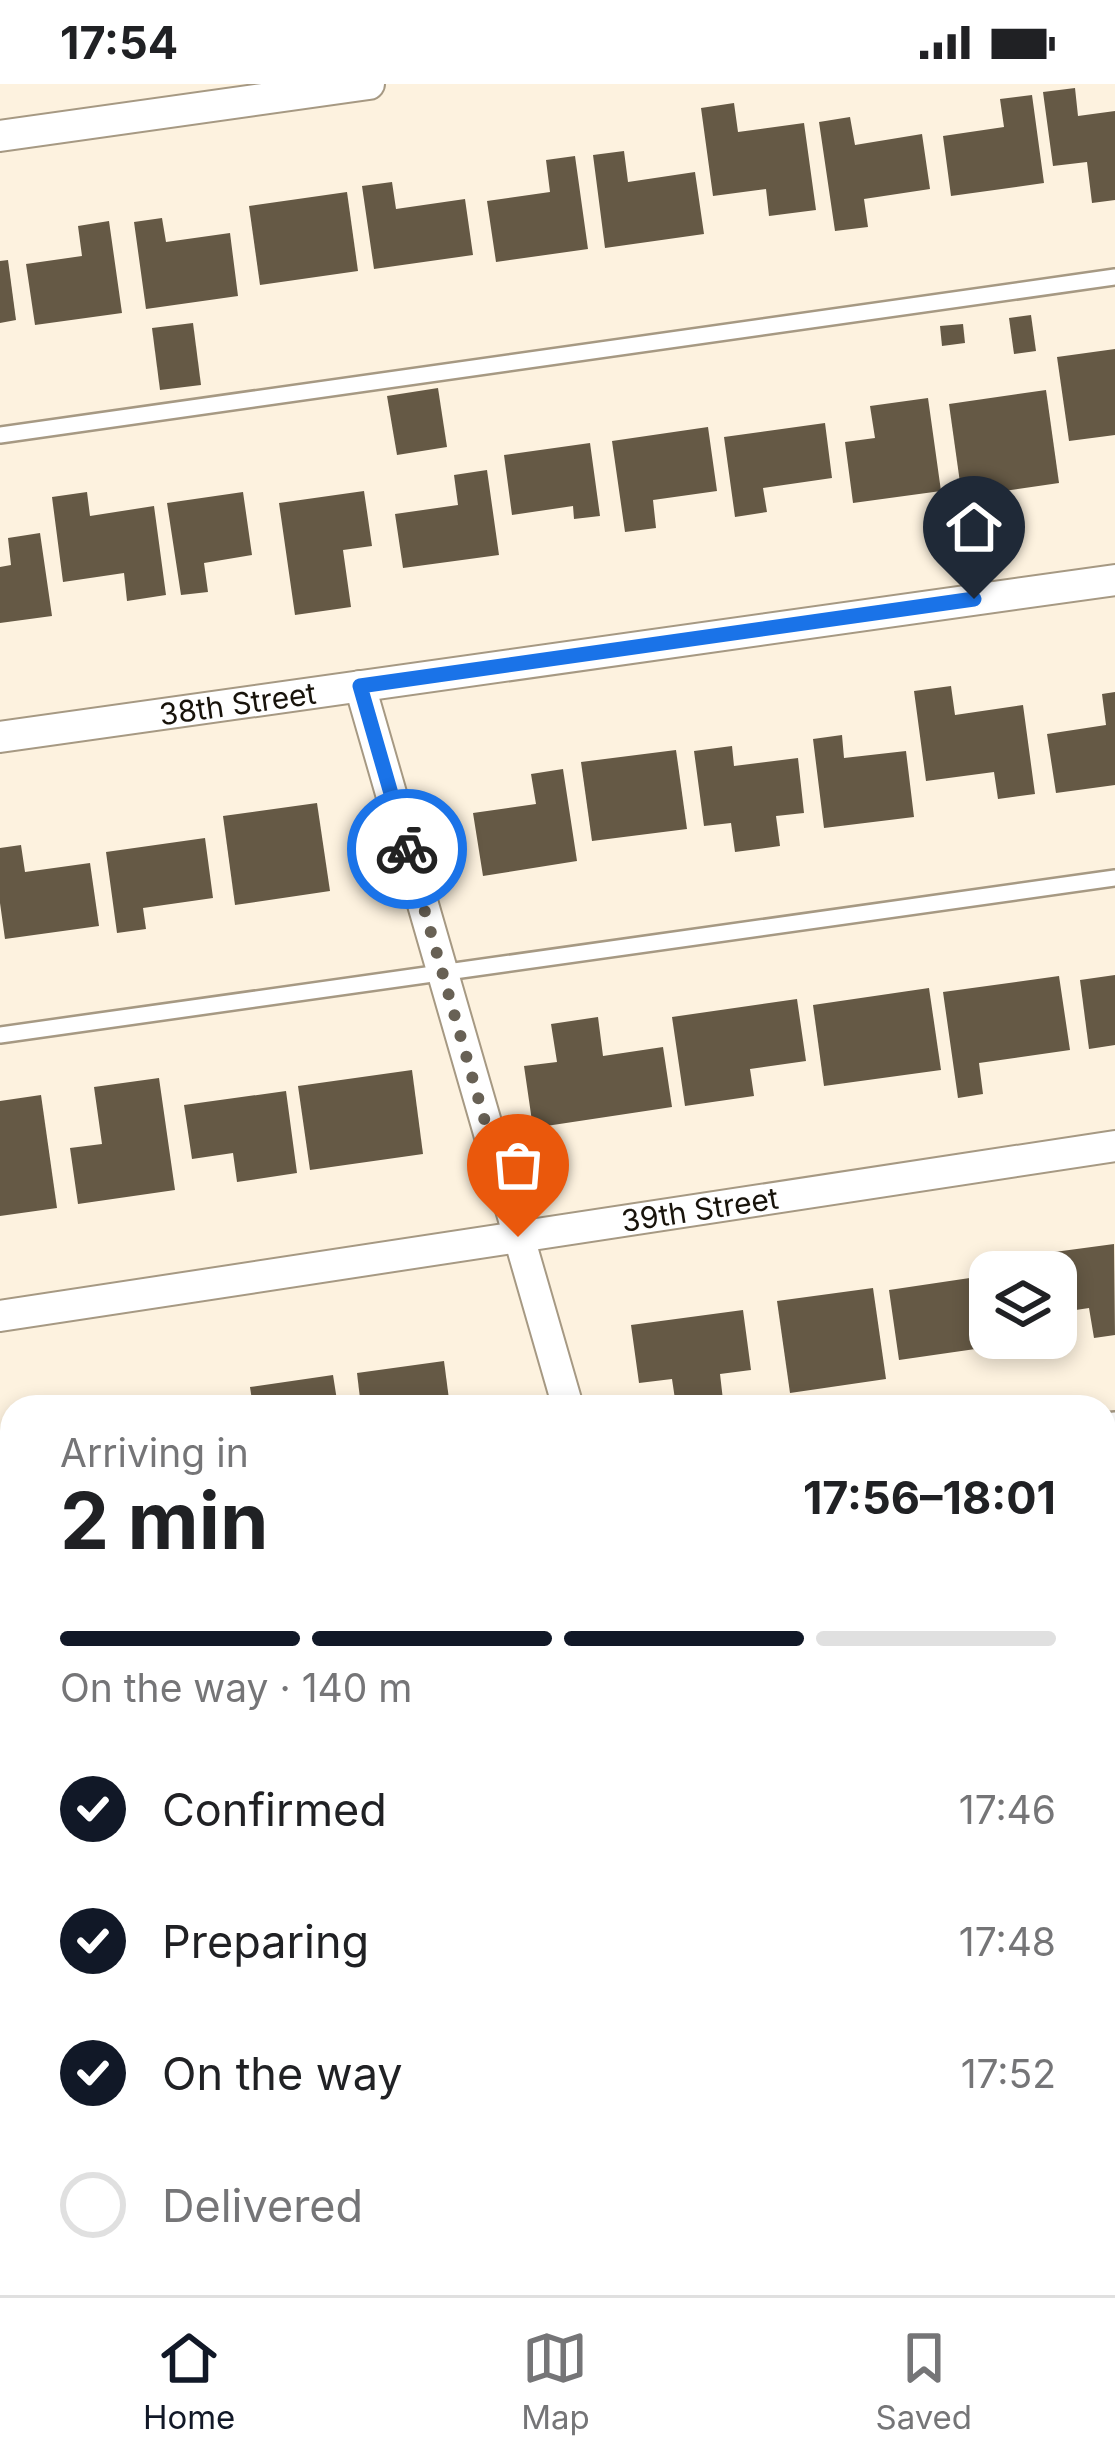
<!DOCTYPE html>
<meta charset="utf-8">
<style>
:root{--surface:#fff;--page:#f2f2f2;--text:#202124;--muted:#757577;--line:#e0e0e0;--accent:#111827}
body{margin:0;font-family:Inter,sans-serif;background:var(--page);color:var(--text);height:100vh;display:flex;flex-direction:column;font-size:45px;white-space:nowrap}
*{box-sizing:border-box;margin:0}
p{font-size:39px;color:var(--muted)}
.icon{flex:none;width:66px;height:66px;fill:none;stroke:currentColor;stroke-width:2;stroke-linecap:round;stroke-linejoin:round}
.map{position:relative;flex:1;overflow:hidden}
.panel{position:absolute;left:0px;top:1311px;width:1116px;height:900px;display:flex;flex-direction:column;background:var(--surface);border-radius:36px 36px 0 0;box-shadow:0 6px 18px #0003}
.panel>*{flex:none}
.fabs{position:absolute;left:969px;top:1167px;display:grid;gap:24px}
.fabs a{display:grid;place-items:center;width:108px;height:108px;border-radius:24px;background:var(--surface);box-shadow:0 6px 18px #0003;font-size:60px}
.pin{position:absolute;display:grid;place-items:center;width:102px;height:102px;color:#fff;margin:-123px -51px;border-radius:50% 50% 50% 0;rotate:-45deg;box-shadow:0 0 12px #0007}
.pin .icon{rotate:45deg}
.courier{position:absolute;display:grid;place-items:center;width:120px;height:120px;margin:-60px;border:9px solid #1a73e8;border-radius:50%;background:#fff;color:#222;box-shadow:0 3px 15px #0007}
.summary em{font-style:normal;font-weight:700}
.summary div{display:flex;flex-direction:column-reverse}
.summary{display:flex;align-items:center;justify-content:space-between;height:204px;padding:0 60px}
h1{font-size:78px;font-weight:700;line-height:90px}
.bar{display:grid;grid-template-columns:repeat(4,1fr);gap:18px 12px;align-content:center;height:144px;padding:0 60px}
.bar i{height:15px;border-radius:9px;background:var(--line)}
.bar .selected{background:var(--accent)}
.bar p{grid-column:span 4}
ol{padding:0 60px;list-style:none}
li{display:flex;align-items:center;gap:36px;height:132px}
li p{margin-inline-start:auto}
li .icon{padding:12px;border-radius:50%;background:var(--accent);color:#fff;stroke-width:4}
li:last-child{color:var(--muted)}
li i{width:66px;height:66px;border:6px solid var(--line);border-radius:50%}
.status{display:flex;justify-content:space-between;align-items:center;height:84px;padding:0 60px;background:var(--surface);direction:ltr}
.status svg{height:33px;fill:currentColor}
.tabs{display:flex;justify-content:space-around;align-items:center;height:168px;border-top:3px solid var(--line);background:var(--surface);font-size:33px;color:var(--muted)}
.tabs a{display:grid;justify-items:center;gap:6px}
.tabs .selected{color:var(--accent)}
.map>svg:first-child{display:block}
.building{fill:#655945}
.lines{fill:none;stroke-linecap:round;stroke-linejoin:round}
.lane-casing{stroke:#a69983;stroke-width:20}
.street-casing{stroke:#a69983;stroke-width:34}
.lane{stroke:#fff;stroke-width:15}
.street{stroke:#fff;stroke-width:30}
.done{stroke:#686155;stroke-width:12;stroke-dasharray:0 21.6}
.route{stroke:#1a73e8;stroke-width:15}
.labels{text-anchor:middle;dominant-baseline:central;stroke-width:12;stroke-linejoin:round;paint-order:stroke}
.street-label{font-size:30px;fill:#18130b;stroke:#fdf2df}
</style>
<div class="status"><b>17:54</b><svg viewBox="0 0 49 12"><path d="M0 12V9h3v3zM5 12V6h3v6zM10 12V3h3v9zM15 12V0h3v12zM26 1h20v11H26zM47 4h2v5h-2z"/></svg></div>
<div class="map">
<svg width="1115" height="2211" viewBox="0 0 1115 2211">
<rect width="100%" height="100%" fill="#fdf2df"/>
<g class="building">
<path d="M 1075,4 L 1078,32 L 1115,27 L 1115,116 L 1092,119 L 1087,78 L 1053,82 L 1043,8 Z"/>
<path d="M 1032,11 L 1044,99 L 951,112 L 943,52 L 1004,43 L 1000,15 Z"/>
<path d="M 734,19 L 738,48 L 804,39 L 816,126 L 769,132 L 766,105 L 713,112 L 701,24 Z"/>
<path d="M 850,33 L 855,61 L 922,50 L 930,105 L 864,115 L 868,143 L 835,147 L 819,38 Z"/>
<path d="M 624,67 L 628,98 L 695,88 L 704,150 L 605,164 L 593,71 Z"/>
<path d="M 575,72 L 588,165 L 496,178 L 487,117 L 550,108 L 546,76 Z"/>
<path d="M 392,98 L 396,125 L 465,115 L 473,171 L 374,185 L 362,102 Z"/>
<path d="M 347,108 L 358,187 L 260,201 L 249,122 Z"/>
<path d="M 162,134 L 166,158 L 230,149 L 238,212 L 146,225 L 134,138 Z"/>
<path d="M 109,137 L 122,229 L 35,241 L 26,180 L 82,172 L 78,142 Z"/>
<path d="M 8,176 L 16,236 L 0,239 L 0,177 Z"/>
<path d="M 1031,231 L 1036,267 L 1014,270 L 1009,234 Z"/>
<path d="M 193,239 L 201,301 L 160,306 L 152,244 Z"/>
<path d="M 963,240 L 965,259 L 942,262 L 940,242 Z"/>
<path d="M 1115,265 L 1115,351 L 1069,357 L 1057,273 Z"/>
<path d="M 438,304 L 447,363 L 397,371 L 387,312 Z"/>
<path d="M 1046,306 L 1059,399 L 962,413 L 949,320 Z"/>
<path d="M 928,314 L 941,407 L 853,419 L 845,358 L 875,354 L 870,322 Z"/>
<path d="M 825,339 L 832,394 L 763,404 L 767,428 L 735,433 L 724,353 Z"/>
<path d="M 708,343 L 717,407 L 653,416 L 656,444 L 625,448 L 612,357 Z"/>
<path d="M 590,359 L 600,432 L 574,435 L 573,422 L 512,431 L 504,371 Z"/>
<path d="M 487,386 L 499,471 L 403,484 L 395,430 L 458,421 L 454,391 Z"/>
<path d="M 364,407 L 372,462 L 343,466 L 351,523 L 295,531 L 279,419 Z"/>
<path d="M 87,408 L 90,432 L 154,422 L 166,511 L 127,517 L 124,489 L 63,498 L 52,413 Z"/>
<path d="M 243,408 L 252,471 L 204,479 L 208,508 L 181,511 L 167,419 Z"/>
<path d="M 40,449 L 52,532 L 0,539 L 0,483 L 11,481 L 8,454 Z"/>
<path d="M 951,602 L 955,631 L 1023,621 L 1035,710 L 998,715 L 994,688 L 926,697 L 914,607 Z"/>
<path d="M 1115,608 L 1115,701 L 1056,709 L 1047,650 L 1106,641 L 1102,610 Z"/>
<path d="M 842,651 L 844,674 L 906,667 L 914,733 L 824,744 L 813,655 Z"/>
<path d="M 732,662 L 734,682 L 798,674 L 804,729 L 776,732 L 780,762 L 735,768 L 731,739 L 704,742 L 694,667 Z"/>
<path d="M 676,666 L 687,745 L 592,757 L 581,678 Z"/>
<path d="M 563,685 L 577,777 L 483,792 L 473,729 L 536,720 L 531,690 Z"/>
<path d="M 317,719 L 330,807 L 235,821 L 223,732 Z"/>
<path d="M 205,754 L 213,814 L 143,824 L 146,845 L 117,849 L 106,768 Z"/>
<path d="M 21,761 L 25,788 L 90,779 L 99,842 L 5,855 L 0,819 L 0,764 Z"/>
<path d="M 1115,891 L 1115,961 L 1089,965 L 1080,896 Z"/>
<path d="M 1059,892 L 1070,966 L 979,979 L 983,1010 L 958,1014 L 943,908 Z"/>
<path d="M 929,904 L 941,986 L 824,1002 L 813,921 Z"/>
<path d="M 797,915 L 806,977 L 750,985 L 754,1012 L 685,1022 L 672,933 Z"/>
<path d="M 598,933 L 603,972 L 663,963 L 672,1023 L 533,1044 L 524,982 L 557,978 L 551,940 Z"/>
<path d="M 412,986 L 423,1070 L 310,1086 L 298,1002 Z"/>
<path d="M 159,994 L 175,1106 L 78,1120 L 70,1064 L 102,1060 L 94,1003 Z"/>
<path d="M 286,1007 L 297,1089 L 237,1098 L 233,1069 L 192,1075 L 184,1021 Z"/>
<path d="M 41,1011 L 57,1124 L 0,1132 L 0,1017 Z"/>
<path d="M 1114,1160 L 1115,1251 L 1094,1254 L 1089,1224 L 1056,1229 L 1056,1188 L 1019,1188 L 1017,1173 Z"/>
<path d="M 990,1191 L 990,1254 L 1009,1254 L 1010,1260 L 899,1276 L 889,1206 Z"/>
<path d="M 873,1204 L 886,1295 L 790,1309 L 777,1217 Z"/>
<path d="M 743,1226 L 751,1286 L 720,1290 L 723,1316 L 676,1322 L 672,1295 L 639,1299 L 631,1241 Z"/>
<path d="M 444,1277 L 450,1323 L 361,1323 L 357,1289 Z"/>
<path d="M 333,1291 L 338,1323 L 253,1323 L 250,1303 Z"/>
<path d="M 12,1344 L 12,1405 L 9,1406 L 1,1345 Z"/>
<path d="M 1115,1411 L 1115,1504 L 1108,1505 L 1112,1540 L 1104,1541 L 1104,1413 Z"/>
<path d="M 12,1620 L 12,1693 L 0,1695 L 0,1622 Z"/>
<path d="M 12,1901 L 12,1979 L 0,1981 L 0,1902 Z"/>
<path d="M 1115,1936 L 1115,2033 L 1104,2034 L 1104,1938 Z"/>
<path d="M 9,2199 L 105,2199 L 107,2211 L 11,2211 Z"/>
<path d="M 128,2199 L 210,2199 L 212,2211 L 130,2211 Z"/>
<path d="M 258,2199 L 320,2199 L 322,2211 L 260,2211 Z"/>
<path d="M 332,2199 L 408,2199 L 408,2202 L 334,2211 Z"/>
</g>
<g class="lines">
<defs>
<g id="lane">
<path d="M 0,351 L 1115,193"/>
<path d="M 0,951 L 1115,794"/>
<path d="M 1104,1337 L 1115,1336"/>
<path d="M 0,1512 L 12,1510"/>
<path d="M 1104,1873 L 1115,1871"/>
<path d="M 0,2080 L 12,2078"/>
</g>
<g id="street">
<path d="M 0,52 L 369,0"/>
<path d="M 360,602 L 568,1323"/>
<path id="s1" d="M 0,653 L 1115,496"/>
<path id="s2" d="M 0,1232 L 1115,1062"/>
<path d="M 1104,1607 L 1115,1606"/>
<path d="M 0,1800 L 12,1799"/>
<path d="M 1104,2145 L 1115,2143"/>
<path d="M 817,2199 L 820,2211"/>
</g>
</defs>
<use href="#lane" class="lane-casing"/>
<use href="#street" class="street-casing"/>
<use href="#lane" class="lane"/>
<use href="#street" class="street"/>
</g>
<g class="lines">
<path class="done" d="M 407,765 L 518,1153"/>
<path class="route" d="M 407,765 L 360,602 L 974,515"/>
</g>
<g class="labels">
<g class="street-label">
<text stroke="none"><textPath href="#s1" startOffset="240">38th Street</textPath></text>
<text stroke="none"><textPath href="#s2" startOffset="708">39th Street</textPath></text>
</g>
</g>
</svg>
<div class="fabs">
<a><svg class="icon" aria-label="layers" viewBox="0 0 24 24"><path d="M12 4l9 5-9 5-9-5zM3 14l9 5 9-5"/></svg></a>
</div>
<div class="pin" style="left:518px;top:1153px;background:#ea580c"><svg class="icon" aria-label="bag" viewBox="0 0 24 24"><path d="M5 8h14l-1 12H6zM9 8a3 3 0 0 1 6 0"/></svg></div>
<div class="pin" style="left:974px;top:515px;background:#1f2937"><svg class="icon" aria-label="home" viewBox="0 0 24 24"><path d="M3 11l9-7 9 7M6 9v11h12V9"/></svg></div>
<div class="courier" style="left:407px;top:765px"><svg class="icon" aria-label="bike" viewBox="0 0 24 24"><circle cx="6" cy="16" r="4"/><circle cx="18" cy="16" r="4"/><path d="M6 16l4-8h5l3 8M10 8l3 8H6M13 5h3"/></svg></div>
<section class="panel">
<div class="summary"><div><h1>2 min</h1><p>Arriving in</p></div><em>17:56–18:01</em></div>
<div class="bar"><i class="selected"></i><i class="selected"></i><i class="selected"></i><i></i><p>On the way · 140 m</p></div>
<ol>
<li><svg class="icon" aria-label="check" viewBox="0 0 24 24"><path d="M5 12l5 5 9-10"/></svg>Confirmed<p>17:46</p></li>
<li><svg class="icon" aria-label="check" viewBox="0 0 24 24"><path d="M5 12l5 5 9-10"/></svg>Preparing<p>17:48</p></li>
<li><svg class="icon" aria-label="check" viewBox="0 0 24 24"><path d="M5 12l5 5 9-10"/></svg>On the way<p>17:52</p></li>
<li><i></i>Delivered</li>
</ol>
</section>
</div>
<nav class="tabs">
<a class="selected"><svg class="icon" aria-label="home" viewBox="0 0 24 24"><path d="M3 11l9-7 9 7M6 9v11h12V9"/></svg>Home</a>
<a><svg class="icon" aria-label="map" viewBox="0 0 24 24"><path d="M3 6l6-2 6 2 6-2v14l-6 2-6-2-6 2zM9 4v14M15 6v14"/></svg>Map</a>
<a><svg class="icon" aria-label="saved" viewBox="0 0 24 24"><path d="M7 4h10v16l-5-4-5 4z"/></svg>Saved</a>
</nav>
